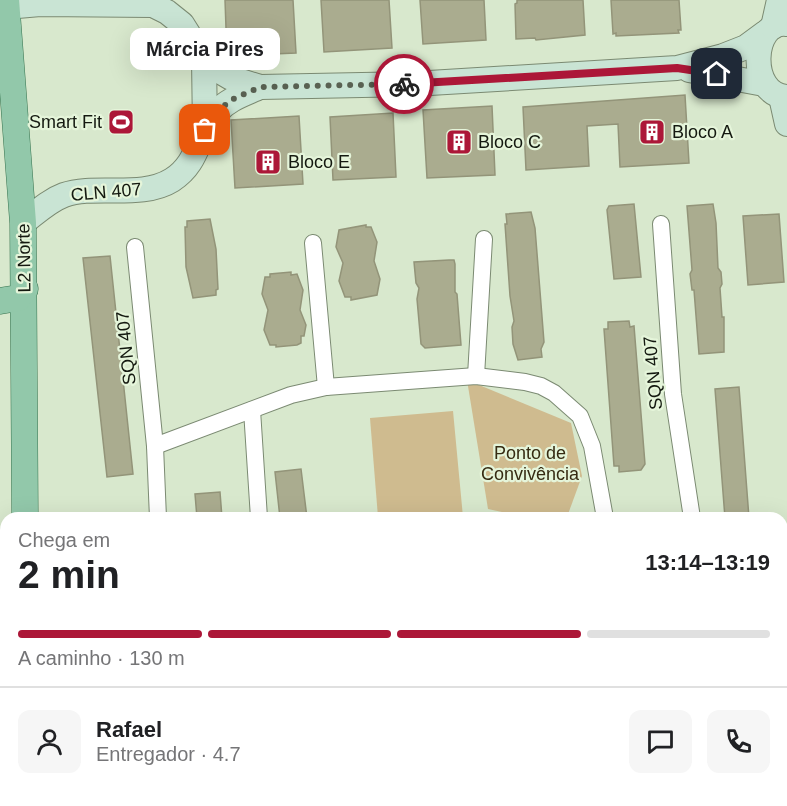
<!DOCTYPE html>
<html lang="pt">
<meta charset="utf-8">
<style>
:root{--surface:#fff;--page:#f6f6f6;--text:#202124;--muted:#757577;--line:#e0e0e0;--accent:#ac1738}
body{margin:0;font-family:Arial,sans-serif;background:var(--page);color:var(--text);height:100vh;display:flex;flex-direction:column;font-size:22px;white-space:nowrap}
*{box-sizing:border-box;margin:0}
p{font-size:20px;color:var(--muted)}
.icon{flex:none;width:33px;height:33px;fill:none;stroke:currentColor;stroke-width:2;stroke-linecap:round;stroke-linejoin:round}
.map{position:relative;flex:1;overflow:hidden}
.details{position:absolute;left:0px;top:512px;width:788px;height:296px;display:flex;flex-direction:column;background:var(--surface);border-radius:18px 18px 0 0;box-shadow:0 6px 24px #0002}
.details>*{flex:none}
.pin{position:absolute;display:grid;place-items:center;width:51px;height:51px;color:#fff;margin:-26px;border-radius:12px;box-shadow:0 3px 9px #0006}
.courier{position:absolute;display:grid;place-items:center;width:60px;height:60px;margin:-30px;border:4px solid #ac1738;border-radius:50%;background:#fff;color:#222;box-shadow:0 2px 8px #0007}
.bubble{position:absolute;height:42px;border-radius:12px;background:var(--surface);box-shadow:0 6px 24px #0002;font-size:20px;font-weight:600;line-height:42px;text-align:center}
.head em{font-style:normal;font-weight:600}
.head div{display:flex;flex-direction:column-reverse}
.head{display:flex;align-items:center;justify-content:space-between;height:102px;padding:0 18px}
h1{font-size:39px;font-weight:600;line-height:45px}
.bar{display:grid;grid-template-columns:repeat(4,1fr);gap:9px 6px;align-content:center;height:72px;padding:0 18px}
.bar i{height:8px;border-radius:4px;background:var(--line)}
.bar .active{background:var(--accent)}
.bar p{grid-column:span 4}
.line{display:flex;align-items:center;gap:15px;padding:0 18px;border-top:2px solid var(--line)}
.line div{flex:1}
.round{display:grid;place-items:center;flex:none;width:63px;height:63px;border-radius:12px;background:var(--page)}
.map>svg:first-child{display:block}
.green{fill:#cfbb8f}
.building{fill:#aaac8f;stroke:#939479;stroke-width:1.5}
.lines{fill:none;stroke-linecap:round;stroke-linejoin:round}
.street-casing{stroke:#7b8a72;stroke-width:18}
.secondary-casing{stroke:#7b8a72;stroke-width:26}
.primary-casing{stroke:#37734f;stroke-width:27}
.street{stroke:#fff;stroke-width:16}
.secondary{stroke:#c9e4d4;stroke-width:24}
.primary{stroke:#92c8aa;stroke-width:26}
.done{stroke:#596152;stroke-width:6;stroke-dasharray:0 10.8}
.route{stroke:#ac1738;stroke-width:8}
.labels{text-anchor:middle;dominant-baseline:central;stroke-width:4.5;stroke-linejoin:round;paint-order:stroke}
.poi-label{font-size:18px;fill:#141910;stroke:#e5f5da;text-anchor:start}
.street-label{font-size:18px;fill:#141910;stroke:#e5f5da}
.park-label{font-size:18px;fill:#362b12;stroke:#e5f5da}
</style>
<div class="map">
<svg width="787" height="806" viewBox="0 0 787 806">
<rect width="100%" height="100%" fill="#d8e8cd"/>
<g class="green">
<path d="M 467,380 L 571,423 L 582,476 L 567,517 L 526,517 L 488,509 Z"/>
<path d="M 453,411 L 463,517 L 378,517 L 370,418 Z"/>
</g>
<g class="building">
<path d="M 225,0 L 293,0 L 296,53 L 227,56 Z"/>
<path d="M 321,0 L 389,0 L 392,48 L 324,52 Z"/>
<path d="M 420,0 L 484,0 L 486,40 L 423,44 Z"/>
<path d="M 517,0 L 583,0 L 585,35 L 536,40 L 535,38 L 516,39 L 515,4 L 517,3 Z"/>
<path d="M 611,0 L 679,0 L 681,30 L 678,30 L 679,33 L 616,36 L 616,33 L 613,34 Z"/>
<path d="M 685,95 L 689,163 L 620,167 L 618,124 L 587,126 L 589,166 L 526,170 L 523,107 Z"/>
<path d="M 492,106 L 495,175 L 427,178 L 423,110 Z"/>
<path d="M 393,113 L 396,177 L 333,180 L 330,117 Z"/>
<path d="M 299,116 L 303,184 L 235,188 L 231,120 Z"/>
<path d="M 634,204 L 641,277 L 614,279 L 607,210 L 609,206 Z"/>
<path d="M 713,204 L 716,223 L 718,268 L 721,272 L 722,284 L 720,288 L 722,317 L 724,317 L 724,352 L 699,354 L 694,290 L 692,290 L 690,274 L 692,270 L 687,206 Z"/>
<path d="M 531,212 L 535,228 L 544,342 L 541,349 L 542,357 L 518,360 L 513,344 L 512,327 L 514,321 L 510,296 L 505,224 L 507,224 L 506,214 Z"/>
<path d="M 779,214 L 784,282 L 748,285 L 743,216 Z"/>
<path d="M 210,219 L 216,249 L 218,289 L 216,290 L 216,295 L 193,298 L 186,267 L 185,227 L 187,227 L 187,221 Z"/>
<path d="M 366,225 L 366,227 L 371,227 L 377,242 L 374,261 L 380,279 L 377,295 L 351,300 L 351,297 L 345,297 L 339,281 L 343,263 L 336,247 L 339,230 Z"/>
<path d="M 110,256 L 133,474 L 107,477 L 83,258 Z"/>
<path d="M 449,260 L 454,260 L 455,264 L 455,292 L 457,294 L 461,345 L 425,348 L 421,344 L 417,299 L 419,288 L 416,283 L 414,262 Z"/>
<path d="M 291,272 L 291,275 L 297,274 L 303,290 L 300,310 L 306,325 L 304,336 L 301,336 L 301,343 L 297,345 L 276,347 L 276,345 L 270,345 L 264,330 L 268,310 L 262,294 L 265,277 L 270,277 L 270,274 Z"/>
<path d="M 629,321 L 630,327 L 634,326 L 645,464 L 641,470 L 619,472 L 619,466 L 614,466 L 604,329 L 608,329 L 608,322 Z"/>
<path d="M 739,387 L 749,518 L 725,518 L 715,389 Z"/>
<path d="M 301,469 L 307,518 L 280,518 L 275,472 Z"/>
<path d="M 220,492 L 222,518 L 197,518 L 195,494 Z"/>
</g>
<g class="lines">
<defs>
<g id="street">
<path d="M 661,224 L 673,394 L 692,518"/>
<path d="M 313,243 L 326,387"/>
<path d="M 135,247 L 155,446 L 158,518"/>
<path d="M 476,376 L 484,239"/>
<path d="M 252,410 L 259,518"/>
<path d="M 155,446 L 291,395 L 326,387 L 476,376 L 525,382 L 541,386 L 554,393 L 580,416 L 592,446 L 605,518"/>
<path d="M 521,801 C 543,806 604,804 630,801"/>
<path d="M 702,801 L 703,806"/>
</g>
<g id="secondary">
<path d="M 6,7 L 40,4 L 153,5 L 167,12 L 182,24 L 204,59 L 219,71 L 231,78 L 260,87 L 413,84 L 677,68 L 723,56 L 746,47 L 765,33"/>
<path d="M 787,24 C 751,19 747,95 787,97"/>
<path d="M 773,27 L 779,0"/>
<path d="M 204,59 L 205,130"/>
<path d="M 689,70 L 764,84"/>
<path d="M 781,97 L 787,124"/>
<path d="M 23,223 C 36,213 48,201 64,195 C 95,184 142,199 172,180 C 200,162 197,134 217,112 C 228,99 245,94 260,87"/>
</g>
<g id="primary">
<path d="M 6,0 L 23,223 L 25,518"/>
<path d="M 0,301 L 18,298 L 25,289"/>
<path d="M 0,599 L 6,677"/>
<path d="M 14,801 L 15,806"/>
<path d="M 49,801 L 49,806"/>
</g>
</defs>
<use href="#street" class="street-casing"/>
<use href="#secondary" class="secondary-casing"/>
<use href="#primary" class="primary-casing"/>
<use href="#street" class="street"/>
<use href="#secondary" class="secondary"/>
<use href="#primary" class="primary"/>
</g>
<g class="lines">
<path class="done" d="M 205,130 L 217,112 L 231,100 L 260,87 L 404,84"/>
<path class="route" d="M 404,84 L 677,68 L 717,74"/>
</g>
<defs>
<symbol id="stadium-square" viewBox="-11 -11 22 22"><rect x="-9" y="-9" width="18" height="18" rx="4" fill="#ac1738" stroke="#e5f5da"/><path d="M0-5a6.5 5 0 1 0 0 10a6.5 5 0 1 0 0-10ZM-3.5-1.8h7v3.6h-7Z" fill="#fff"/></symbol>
<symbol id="building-square" viewBox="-11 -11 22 22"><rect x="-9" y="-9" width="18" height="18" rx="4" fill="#ac1738" stroke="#e5f5da"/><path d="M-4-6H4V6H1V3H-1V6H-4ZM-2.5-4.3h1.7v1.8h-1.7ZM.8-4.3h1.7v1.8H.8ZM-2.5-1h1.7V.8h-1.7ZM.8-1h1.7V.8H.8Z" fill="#fff"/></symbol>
</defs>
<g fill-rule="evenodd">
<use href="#stadium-square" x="106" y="107" width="30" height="30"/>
<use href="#building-square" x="637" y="117" width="30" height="30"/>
<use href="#building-square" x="444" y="127" width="30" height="30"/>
<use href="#building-square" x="253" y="147" width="30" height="30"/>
</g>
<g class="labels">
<g class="poi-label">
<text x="102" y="122" text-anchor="end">Smart Fit</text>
<text x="672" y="132">Bloco A</text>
<text x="478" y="142">Bloco C</text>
<text x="288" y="162">Bloco E</text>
</g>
<g class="street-label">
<text transform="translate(106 192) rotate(-5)">CLN 407</text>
<text transform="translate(24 258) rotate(-91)">L2 Norte</text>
<text transform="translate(126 348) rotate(-96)">SQN 407</text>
<text transform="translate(653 373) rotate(-95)">SQN 407</text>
</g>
<g class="park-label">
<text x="530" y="453">Ponto de<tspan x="530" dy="21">Convivência</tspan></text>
</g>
</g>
</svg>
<div class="pin" style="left:205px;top:130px;background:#ea580c"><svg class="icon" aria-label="bag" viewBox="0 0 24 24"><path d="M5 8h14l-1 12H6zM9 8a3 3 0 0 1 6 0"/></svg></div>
<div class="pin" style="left:717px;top:74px;background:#1f2937"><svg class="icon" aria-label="home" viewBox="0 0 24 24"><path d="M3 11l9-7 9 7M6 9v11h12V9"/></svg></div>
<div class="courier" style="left:404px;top:84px"><svg class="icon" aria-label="bike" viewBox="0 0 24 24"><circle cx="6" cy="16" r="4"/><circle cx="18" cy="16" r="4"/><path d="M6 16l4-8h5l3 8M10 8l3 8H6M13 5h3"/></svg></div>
<div class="bubble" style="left:130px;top:28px;width:150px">Márcia Pires</div>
<section class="details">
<div class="head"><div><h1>2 min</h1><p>Chega em</p></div><em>13:14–13:19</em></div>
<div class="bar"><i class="active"></i><i class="active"></i><i class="active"></i><i></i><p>A caminho · 130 m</p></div>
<div class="line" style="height:108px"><a class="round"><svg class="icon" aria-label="person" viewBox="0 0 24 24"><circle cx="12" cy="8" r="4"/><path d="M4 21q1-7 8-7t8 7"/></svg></a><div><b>Rafael</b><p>Entregador · 4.7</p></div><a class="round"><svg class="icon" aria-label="chat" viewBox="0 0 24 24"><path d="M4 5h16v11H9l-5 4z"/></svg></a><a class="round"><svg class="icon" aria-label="phone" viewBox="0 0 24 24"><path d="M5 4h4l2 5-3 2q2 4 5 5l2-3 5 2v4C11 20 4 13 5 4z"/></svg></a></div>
</section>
</div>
